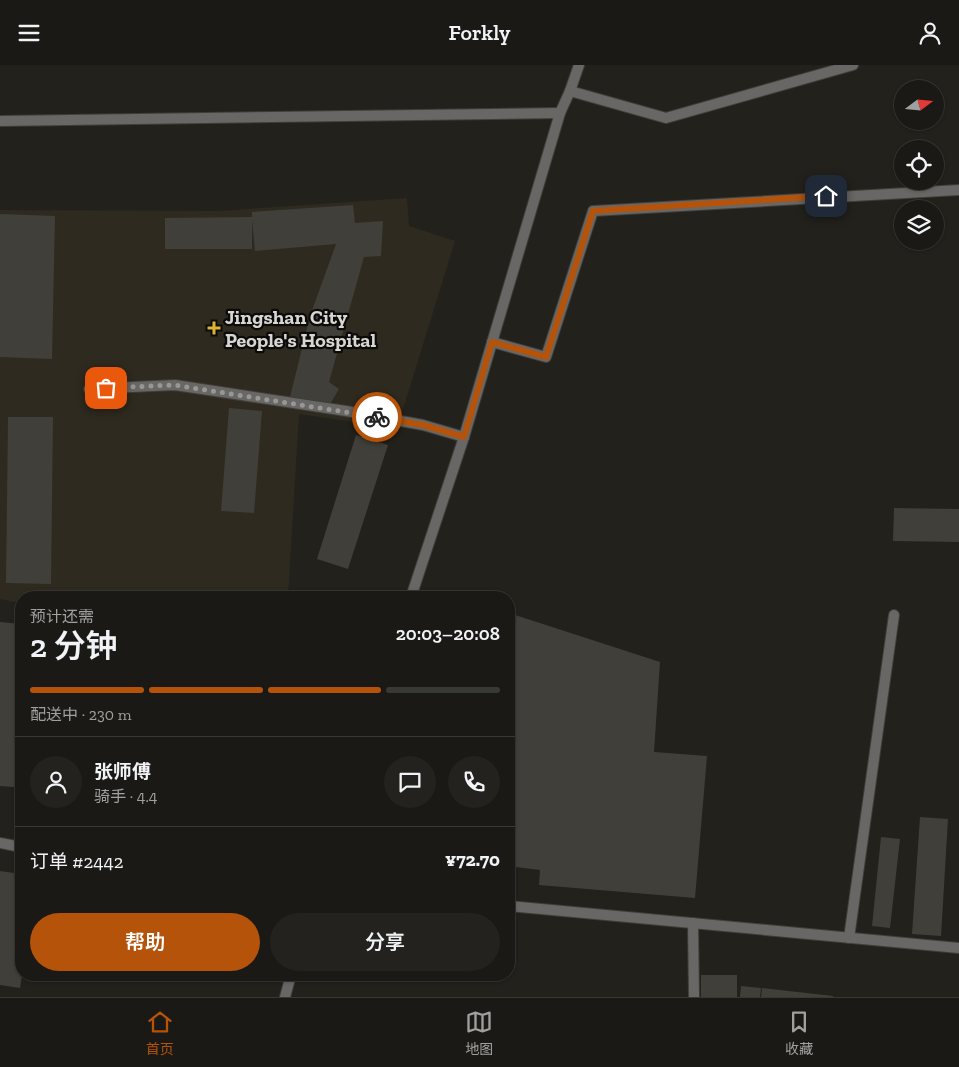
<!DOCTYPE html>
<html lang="zh">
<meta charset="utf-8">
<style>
:root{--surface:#1a1915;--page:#23221e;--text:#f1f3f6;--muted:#9fa0a0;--line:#383834;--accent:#b45309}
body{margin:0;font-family:"Zilla Slab","Noto Sans SC",serif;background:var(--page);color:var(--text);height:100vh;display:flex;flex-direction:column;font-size:19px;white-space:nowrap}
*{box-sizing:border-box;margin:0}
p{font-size:16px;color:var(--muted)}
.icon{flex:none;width:28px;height:28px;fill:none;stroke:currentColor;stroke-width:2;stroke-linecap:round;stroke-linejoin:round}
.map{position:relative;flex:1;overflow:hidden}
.side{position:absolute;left:15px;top:526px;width:500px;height:390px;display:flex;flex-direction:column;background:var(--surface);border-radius:20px;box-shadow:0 1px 4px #0004,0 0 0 1px var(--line)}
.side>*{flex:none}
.needle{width:32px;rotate:74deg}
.buttons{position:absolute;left:894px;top:15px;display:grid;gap:10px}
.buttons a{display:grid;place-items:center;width:50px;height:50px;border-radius:50%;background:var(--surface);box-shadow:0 1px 4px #0004,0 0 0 1px var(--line);font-size:25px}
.pin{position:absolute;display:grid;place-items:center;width:42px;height:42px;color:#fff;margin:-21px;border-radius:10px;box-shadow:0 2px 8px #0006}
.courier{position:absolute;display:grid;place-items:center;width:50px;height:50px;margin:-25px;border:4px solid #b45309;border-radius:50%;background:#fff;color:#222;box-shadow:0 1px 6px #0007}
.head em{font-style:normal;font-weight:600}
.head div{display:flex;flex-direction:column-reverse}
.head{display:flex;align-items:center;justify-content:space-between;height:85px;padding:0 15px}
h1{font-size:32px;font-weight:600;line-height:38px}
.bar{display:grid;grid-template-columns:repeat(4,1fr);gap:8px 5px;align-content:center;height:60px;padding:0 15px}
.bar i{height:6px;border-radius:4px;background:var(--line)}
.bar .selected{background:var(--accent)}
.bar p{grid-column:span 4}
.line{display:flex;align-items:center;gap:12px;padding:0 15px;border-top:1px solid var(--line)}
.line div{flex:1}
.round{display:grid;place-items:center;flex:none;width:52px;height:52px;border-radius:26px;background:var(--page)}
.button{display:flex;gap:10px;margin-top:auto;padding:10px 15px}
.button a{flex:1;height:58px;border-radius:30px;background:var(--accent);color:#fff;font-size:20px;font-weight:600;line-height:58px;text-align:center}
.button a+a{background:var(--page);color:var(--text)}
header{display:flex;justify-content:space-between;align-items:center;height:65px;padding:0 15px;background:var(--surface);font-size:22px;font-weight:600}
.dock{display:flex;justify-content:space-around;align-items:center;height:70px;border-top:1px solid var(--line);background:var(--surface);font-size:14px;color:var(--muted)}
.dock a{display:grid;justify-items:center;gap:2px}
.dock .selected{color:var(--accent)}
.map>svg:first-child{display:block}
.built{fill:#2e2a1f}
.building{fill:#413f39}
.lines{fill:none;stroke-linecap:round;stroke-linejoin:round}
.minor-casing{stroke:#403e39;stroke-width:12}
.tertiary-casing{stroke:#403e39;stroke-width:12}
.minor{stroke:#686765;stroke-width:10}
.tertiary{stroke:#686765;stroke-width:10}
.done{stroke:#989793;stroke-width:5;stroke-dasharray:0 9}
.route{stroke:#b45309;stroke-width:6}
.poi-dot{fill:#dcb233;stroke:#0c0b09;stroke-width:2}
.labels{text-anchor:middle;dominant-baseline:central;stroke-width:4.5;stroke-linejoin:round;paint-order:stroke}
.poi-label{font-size:20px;font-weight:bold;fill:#d7d6d3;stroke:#0c0b09;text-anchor:start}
</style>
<header><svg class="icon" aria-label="menu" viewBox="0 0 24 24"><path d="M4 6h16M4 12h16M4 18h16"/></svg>Forkly<svg class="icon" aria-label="person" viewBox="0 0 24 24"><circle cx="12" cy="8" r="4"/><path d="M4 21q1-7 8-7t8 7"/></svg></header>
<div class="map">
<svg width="959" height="932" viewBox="0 0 959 932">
<rect width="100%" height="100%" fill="#23211c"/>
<path class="built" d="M 407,133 L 409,161 L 455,176 L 396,367 L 362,358 L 299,349 L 288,532 L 21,532 L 21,538 L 0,534 L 0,145 L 219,146 Z"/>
<g class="building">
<path d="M 353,140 L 355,158 L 383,156 L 381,191 L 364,192 L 329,317 L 339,324 L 329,341 L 290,332 L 310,251 L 336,179 L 255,186 L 252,155 L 252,184 L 165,184 L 165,153 L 252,152 L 252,147 Z"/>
<path d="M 0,149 L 55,151 L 52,294 L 0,292 Z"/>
<path d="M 229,343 L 262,346 L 254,448 L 221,446 Z"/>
<path d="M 8,352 L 53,352 L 51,519 L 6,518 Z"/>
<path d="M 356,370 L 388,380 L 348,504 L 317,494 Z"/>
<path d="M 894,443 L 959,444 L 959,477 L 893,476 Z"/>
<path d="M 509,548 L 660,597 L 654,687 L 707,691 L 695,833 L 539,820 L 540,805 L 516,802 L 509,790 Z"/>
<path d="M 0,557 L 21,559 L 21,651 L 14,722 L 0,721 Z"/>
<path d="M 920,752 L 948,754 L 941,871 L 912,869 Z"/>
<path d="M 881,772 L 900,774 L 890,863 L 872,861 Z"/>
<path d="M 0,806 L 21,809 L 22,910 L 20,923 L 0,920 Z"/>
<rect x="701" y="910" width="36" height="22"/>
<path d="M 741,921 L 761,923 L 760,932 L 740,932 Z"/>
<path d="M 762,923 L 833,931 L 833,932 L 761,932 Z"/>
</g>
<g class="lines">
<defs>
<g id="minor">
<path d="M 570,26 L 666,53 L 853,0"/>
<path d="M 0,56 L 560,48"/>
<path d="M 492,277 L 546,292 L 593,146 L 959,125"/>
<path d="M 89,324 L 175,320 L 346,346 L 423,360 L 464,372"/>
<path d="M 0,778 L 21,782"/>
<path d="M 509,841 L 959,883"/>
<path d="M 693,858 L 694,932"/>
<path d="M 849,873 L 894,550"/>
</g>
<g id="tertiary">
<path d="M 411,532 L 464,372 L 560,48 L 570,26 L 579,0"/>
<path d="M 285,932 L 291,910"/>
</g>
</defs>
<use href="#minor" class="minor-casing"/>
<use href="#tertiary" class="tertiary-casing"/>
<use href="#minor" class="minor"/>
<use href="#tertiary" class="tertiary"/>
</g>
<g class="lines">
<path class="done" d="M 106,323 L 174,320 L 377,352"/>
<path class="route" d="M 377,352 L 423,360 L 464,372 L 492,277 L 546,292 L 593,146 L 826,131"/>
</g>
<path class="poi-dot" d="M211.5 255.5h5v5h5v5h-5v5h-5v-5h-5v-5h5z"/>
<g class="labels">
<g class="poi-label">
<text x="225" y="252">Jingshan City<tspan x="225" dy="23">People's Hospital</tspan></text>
</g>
</g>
</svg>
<div class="buttons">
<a><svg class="needle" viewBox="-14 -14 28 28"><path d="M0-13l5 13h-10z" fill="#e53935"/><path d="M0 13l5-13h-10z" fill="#9fa0a0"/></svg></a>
<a><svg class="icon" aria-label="locate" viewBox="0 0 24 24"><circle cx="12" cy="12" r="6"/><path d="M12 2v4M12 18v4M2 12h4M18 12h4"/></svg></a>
<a><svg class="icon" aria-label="layers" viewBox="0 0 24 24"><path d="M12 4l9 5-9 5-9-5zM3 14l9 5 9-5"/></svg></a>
</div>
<div class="pin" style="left:106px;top:323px;background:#ea580c"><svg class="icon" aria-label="bag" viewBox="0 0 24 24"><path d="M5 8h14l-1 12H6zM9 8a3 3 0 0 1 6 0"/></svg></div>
<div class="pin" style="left:826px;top:131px;background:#1f2937"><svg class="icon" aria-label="home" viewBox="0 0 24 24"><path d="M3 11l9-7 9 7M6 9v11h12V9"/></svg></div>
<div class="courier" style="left:377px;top:352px"><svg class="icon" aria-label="bike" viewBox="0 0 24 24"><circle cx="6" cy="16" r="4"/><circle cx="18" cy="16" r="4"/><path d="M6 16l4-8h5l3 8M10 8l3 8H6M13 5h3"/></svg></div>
<section class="side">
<div class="head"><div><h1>2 分钟</h1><p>预计还需</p></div><em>20:03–20:08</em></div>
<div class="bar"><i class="selected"></i><i class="selected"></i><i class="selected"></i><i></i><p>配送中 · 230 m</p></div>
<div class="line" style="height:90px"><a class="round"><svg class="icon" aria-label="person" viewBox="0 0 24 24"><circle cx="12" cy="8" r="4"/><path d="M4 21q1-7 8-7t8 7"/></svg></a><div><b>张师傅</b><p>骑手 · 4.4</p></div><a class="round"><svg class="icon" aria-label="chat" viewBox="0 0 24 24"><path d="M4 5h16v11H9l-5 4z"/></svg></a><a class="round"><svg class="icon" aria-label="phone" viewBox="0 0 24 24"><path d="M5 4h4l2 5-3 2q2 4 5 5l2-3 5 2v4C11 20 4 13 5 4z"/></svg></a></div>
<div class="line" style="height:65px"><div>订单 #2442</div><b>¥72.70</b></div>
<div class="button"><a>帮助</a><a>分享</a></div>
</section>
</div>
<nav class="dock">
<a class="selected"><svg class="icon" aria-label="home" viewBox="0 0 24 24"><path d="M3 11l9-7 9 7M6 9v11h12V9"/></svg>首页</a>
<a><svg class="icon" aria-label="map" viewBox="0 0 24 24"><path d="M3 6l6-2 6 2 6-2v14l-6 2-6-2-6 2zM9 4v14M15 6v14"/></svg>地图</a>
<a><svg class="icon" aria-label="saved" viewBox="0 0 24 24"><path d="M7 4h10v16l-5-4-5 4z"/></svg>收藏</a>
</nav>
